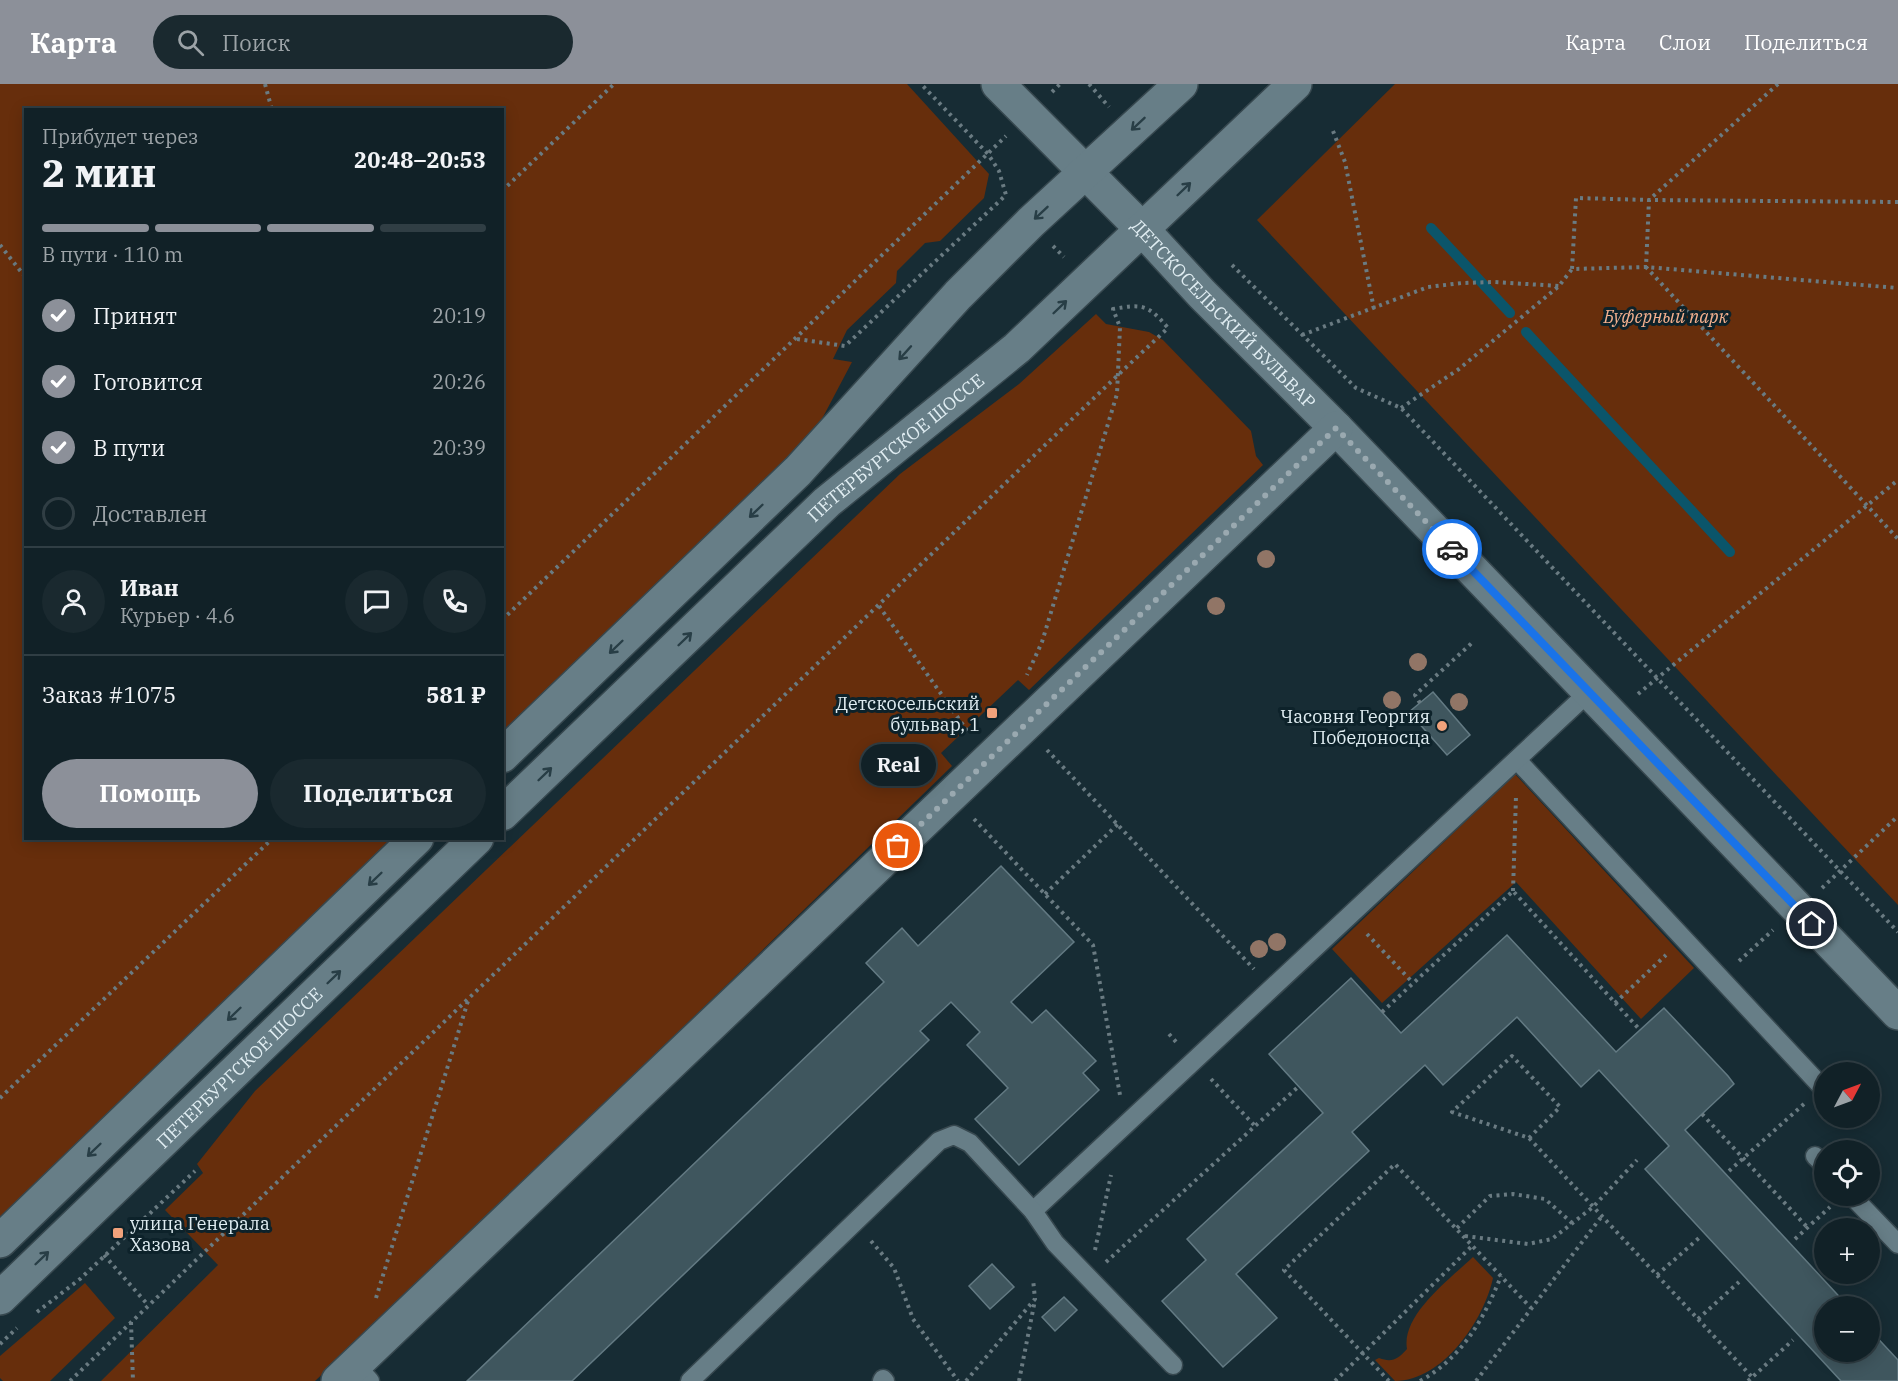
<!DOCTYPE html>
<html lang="ru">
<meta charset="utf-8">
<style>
:root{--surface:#112127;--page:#1a292f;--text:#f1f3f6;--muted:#9ca3a7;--line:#303e44;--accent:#8c9099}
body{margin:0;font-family:"IBM Plex Serif",serif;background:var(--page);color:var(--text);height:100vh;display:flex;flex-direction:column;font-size:22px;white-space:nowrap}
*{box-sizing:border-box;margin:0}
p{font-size:20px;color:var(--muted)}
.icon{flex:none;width:33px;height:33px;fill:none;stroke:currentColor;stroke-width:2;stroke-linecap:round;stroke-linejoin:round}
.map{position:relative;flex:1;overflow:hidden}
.sheet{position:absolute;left:24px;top:24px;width:480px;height:732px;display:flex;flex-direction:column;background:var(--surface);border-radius:0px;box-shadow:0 3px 15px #0003,0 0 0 2px var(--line)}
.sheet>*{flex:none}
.needle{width:39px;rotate:49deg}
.buttons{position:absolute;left:1814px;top:978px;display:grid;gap:12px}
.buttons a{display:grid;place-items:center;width:66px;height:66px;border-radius:50%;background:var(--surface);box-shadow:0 3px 15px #0003,0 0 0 2px var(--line);font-size:30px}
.pin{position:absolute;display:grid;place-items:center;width:51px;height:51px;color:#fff;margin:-26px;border:3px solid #fff;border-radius:50%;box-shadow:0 2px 6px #0007}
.courier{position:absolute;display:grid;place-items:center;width:60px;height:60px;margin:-30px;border:4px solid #1a73e8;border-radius:50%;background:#fff;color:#222;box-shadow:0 2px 8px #0007}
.bubble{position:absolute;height:42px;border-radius:21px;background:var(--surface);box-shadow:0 3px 15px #0003,0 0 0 2px var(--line);font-size:20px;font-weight:800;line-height:42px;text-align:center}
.summary em{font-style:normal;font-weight:800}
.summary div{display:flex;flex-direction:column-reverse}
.summary{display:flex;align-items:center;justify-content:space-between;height:102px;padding:0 18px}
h1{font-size:39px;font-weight:800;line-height:45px}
.bar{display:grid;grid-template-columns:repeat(4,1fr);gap:9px 6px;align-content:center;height:72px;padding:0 18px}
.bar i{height:8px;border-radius:4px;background:var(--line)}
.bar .on{background:var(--accent)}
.bar p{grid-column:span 4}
.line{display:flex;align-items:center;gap:15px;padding:0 18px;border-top:2px solid var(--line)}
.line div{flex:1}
.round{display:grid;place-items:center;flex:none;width:63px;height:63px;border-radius:32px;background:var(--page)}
ol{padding:0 18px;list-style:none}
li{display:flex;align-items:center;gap:18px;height:66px}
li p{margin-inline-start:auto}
li .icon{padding:6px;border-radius:50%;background:var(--accent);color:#fff;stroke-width:4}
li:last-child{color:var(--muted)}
li i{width:33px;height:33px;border:3px solid var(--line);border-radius:50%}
.button{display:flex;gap:12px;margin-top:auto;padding:12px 18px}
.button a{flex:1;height:69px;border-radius:36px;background:var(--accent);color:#fff;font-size:24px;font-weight:800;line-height:69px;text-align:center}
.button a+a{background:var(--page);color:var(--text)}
header{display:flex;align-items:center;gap:36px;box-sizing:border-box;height:84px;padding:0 30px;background:var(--accent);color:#fff}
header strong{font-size:28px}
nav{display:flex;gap:33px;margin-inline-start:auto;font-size:21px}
.search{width:420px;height:54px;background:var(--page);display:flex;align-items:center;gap:15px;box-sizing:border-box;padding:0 21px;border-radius:33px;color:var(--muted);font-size:22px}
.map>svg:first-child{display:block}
.green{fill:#672e0c}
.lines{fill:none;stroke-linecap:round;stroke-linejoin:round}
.stream{stroke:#0b556a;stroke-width:10}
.building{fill:#3f565e;stroke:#637a83;stroke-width:1.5}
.lane-casing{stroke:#37484f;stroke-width:21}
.street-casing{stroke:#37484f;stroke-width:36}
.secondary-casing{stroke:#37484f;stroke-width:36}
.path{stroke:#6a7b82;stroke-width:4;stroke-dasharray:3 4.5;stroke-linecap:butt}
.lane{stroke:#677e87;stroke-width:18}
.street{stroke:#677e87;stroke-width:33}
.secondary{stroke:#677e87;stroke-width:33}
.tree{fill:#917566}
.oneway{stroke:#283e46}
.done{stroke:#9aa9b0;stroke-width:6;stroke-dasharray:0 10.8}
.route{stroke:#1a73e8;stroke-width:8}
.poi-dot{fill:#f1a27b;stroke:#0d222a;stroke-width:2}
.labels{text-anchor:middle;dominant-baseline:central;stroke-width:6;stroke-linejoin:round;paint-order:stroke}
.street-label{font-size:18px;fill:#e0edf2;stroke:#0d222a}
.park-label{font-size:18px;font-style:italic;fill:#f5b18f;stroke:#0d222a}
.poi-label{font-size:18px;fill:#e0edf2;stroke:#0d222a;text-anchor:end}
</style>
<header>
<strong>Карта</strong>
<div class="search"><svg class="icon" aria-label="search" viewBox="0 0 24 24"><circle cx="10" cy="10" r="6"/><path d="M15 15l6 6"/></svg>Поиск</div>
<nav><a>Карта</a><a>Слои</a><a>Поделиться</a></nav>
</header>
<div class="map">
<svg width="1898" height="1297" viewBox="0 0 1898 1297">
<rect width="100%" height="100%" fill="#172c34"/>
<g class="green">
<path d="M 0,0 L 907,0 L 989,90 L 984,114 L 940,157 L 925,159 L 897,187 L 896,199 L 847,246 L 833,275 L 852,278 L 814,350 L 503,649 L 502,26 L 26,26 L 26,754 L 393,755 L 0,1136 Z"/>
<path d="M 1395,0 L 1898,0 L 1898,821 L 1257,136 Z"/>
<path d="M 1096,230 L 1106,240 L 1149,248 L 1163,256 L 1251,347 L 1256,372 L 1263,381 L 1029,606 L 1018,596 L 941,669 L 952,682 L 462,1158 L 315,1297 L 101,1297 L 218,1181 L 165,1126 L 203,1089 L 197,1080 L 255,1007 L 900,390 L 1019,300 Z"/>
<path d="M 1515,690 L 1694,884 L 1641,935 L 1516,798 L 1382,919 L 1332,865 Z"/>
<path d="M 1473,1173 L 1493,1194 C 1484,1236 1443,1297 1395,1297 L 1375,1276 L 1379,1274 C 1392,1279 1398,1275 1407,1265 C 1401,1231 1450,1195 1473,1173 Z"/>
<path d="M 85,1199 L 115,1234 L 50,1297 L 3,1297 L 0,1294 L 0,1272 Z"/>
</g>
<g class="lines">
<g class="stream">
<path d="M 1431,144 L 1510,229"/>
<path d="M 1526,248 L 1730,468"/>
</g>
</g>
<g class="building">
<path d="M 1433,608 L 1470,651 L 1447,671 L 1409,628 Z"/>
<path d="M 1001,782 L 1074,858 L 1011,918 L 1032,939 L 1046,926 L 1096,977 L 1083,989 L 1099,1006 L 1019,1081 L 975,1035 L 1008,1004 L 967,961 L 980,948 L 951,918 L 920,947 L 929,956 L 572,1297 L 467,1297 L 884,898 L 866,879 L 902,844 L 918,862 Z"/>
<path d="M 1507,851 L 1616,968 L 1664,924 L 1728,992 L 1734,1000 L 1685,1046 L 1848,1222 L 1824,1222 L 1824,1268 L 1869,1268 L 1869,1245 L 1898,1276 L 1898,1297 L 1841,1297 L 1645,1085 L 1669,1062 L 1599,986 L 1581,1003 L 1517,933 L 1443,1001 L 1425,981 L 1352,1048 L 1369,1067 L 1236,1190 L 1277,1234 L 1223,1283 L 1162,1217 L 1206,1176 L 1187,1155 L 1323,1029 L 1269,970 L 1351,894 L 1401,949 Z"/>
<path d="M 992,1180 L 1014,1203 L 990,1225 L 969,1202 Z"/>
<path d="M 1064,1213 L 1077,1226 L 1055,1247 L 1042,1233 Z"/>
</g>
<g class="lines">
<defs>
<g id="lane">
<path d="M 1517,676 L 1822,1003"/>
<path d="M 1815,1072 L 1824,1081"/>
<path d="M 1852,1112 L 1898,1160"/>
<path d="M 1033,1127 L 1589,608"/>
<path d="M 355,1280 L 370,1297"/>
<path d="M 690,1297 L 939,1057 L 954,1051 L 970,1059 L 1033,1127 L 1055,1159 L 1173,1281"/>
<path d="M 882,1297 L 883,1295 L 885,1297"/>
</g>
<g id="street">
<path id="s1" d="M 998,0 L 1142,145 L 1202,210 L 1336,344 L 1898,929"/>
<path d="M 338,1297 L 1336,344"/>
</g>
<g id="secondary">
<path d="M 502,672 L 798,387 L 958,211 L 1031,138 L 1181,0"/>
<path id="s2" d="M 502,730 L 827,418 L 1017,264 L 1295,0"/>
<path d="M 0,1157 L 417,754"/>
<path id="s3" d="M 0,1214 L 477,754"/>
</g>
</defs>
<use href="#lane" class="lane-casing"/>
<use href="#street" class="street-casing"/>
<use href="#secondary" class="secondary-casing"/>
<g class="path">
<path d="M 265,0 L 272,26"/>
<path d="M 1089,0 L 1109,23"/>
<path d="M 1778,0 L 1649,116 L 1646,183 L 1898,455"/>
<path d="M 1052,8 L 1060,0"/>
<path d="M 1333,47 L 1345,78 L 1374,225"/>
<path d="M 502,107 L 614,0"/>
<path d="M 1898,118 L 1649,116 L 1576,114 L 1572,185 L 1646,183 L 1898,204"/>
<path d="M 0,161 L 26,194"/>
<path d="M 1053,162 L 1064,173"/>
<path d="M 1232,181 L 1356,304 L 1401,324 L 1898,848"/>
<path d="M 1302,251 L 1428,203 L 1462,199 L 1494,198 L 1559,202"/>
<path d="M 797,255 L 845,262 L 1006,111 L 999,87 L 988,70 L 921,0"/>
<path d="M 1401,324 L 1459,285 L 1559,202 L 1572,185"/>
<path d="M 879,522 L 968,648"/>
<path d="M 502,536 L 1006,52"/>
<path d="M 1638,610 L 1898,396"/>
<path d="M 1420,619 L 1415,611 L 1474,557"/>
<path d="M 1047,666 L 1254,885"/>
<path d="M 974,735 L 1093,861 L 1120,1011"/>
<path d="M 1822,804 L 1898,732"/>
<path d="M 1513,807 L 1516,712"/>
<path d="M 1045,810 L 1118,740"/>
<path d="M 1367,850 L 1413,899"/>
<path d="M 1739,877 L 1773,846"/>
<path d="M 1615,919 L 1666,871"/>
<path d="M 1382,928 L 1513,807 L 1640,946"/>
<path d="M 1169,950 L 1177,959"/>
<path d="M 1211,995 L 1255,1042"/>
<path d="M 0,1014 L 273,754"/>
<path d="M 1702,1030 L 1807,1143"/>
<path d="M 1529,1054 L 1560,1023 L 1512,972 L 1452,1028 L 1529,1054 L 1752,1293"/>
<path d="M 1729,1087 L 1804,1020"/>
<path d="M 1457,1144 L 1490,1112 L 1513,1110 L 1545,1115 L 1573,1140"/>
<path d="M 1465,1152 L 1528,1160 L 1552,1155 L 1593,1123 L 1637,1076"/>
<path d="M 1795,1155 L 1830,1123"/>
<path d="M 871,1157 L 894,1184 L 913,1235 L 958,1297"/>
<path d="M 1095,1166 L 1111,1091"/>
<path d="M 104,1171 L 148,1221"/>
<path d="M 1106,1178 L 1299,1002"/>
<path d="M 1657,1191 L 1699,1154"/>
<path d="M 376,1214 L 468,917"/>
<path d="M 37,1228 L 80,1195 L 195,1087"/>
<path d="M 1698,1235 L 1739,1198"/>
<path d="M 131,1238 L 133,1297"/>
<path d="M 0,1260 L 17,1244"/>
<path d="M 70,1297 L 1118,291 L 1168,244 C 1148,220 1142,220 1113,225 L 1120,243 L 1117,310 L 1042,558 L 1027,591"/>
<path d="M 966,1297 L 1035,1215 L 1033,1195"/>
<path d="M 1019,1297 L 1035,1216"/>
<path d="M 1335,1297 L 1473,1161"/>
<path d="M 1389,1297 L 1284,1186 L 1395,1080 L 1531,1224"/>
<path d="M 1420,1297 C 1462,1274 1484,1235 1501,1192"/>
<path d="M 1476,1297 L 1602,1132"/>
<path d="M 1748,1297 L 1793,1256"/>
</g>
<use href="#lane" class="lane"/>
<use href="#street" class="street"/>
<use href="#secondary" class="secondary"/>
</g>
<g class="tree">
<circle cx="1266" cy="475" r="9"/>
<circle cx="1216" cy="522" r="9"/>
<circle cx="1418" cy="578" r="9"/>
<circle cx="1392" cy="616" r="9"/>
<circle cx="1459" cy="618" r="9"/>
<circle cx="1277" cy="858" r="9"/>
<circle cx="1259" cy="865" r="9"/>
</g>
<defs><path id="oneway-shaft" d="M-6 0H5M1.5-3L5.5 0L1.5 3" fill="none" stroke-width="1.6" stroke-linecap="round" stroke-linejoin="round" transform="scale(1.5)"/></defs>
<g class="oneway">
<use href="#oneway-shaft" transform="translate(1138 40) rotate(137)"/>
<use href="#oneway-shaft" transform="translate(1184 105) rotate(-44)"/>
<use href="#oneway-shaft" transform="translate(1041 129) rotate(137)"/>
<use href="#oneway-shaft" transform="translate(1060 223) rotate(-44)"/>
<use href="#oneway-shaft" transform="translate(905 269) rotate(132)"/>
<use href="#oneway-shaft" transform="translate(756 427) rotate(136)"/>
<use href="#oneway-shaft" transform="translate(685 555) rotate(-44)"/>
<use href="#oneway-shaft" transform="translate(616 563) rotate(136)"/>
<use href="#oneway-shaft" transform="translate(545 690) rotate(-44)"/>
<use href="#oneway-shaft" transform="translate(375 795) rotate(136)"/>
<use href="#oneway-shaft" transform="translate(334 893) rotate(-44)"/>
<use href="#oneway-shaft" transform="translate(234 930) rotate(136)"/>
<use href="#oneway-shaft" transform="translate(94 1066) rotate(136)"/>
<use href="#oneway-shaft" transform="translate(42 1174) rotate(-44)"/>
</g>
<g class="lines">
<path class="done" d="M 898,762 L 1336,344 L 1452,465"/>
<path class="route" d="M 1452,465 L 1812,840"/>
</g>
<g class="poi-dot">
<rect x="986" y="623" width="12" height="12" rx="3"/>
<circle cx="1442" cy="642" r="6"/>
<rect x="112" y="1143" width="12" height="12" rx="3"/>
</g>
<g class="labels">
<g class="street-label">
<text stroke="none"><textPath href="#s1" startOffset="322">ДЕТСКОСЕЛЬСКИЙ БУЛЬВАР</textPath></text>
<text stroke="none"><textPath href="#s2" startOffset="538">ПЕТЕРБУРГСКОЕ ШОССЕ</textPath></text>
<text stroke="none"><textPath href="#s3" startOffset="332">ПЕТЕРБУРГСКОЕ ШОССЕ</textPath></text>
</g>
<g class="park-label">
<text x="1666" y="232">Буферный парк</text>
</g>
<g class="poi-label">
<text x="980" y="619">Детскосельский<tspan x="980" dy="21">бульвар, 1</tspan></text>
<text x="1430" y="632">Часовня Георгия<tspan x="1430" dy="21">Победоносца</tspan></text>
<text x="130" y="1139" text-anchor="start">улица Генерала<tspan x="130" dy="21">Хазова</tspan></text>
</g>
</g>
</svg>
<div class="buttons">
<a><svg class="needle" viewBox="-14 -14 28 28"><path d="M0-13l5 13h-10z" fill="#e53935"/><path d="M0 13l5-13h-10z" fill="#9ca3a7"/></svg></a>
<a><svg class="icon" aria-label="locate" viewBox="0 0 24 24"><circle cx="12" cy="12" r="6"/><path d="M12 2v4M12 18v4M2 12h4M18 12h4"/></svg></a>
<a>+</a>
<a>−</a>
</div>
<div class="pin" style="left:898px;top:762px;background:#ea580c"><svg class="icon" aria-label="bag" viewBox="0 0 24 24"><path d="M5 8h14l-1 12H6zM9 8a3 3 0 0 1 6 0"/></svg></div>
<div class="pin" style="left:1812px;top:840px;background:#1f2937"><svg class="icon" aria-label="home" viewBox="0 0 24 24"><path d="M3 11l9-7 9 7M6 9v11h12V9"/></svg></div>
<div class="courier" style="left:1452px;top:465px"><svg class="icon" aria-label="car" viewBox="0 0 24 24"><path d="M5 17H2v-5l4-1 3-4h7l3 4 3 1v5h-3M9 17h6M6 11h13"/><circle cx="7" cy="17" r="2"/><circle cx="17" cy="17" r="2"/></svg></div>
<div class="bubble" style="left:861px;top:660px;width:75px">Real</div>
<section class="sheet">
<div class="summary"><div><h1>2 мин</h1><p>Прибудет через</p></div><em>20:48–20:53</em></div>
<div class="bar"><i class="on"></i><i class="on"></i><i class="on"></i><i></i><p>В пути · 110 m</p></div>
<ol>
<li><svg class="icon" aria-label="check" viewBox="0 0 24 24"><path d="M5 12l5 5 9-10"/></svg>Принят<p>20:19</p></li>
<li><svg class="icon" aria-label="check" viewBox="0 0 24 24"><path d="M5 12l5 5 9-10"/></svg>Готовится<p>20:26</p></li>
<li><svg class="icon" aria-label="check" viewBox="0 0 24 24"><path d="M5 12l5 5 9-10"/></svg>В пути<p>20:39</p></li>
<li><i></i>Доставлен</li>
</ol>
<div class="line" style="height:108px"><a class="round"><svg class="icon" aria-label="person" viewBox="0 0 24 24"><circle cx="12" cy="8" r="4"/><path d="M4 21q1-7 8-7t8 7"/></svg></a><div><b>Иван</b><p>Курьер · 4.6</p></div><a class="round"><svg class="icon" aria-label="chat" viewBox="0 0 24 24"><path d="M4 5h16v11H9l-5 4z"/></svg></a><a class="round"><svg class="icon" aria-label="phone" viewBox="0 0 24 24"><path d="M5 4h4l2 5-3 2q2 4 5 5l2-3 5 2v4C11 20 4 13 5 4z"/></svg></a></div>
<div class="line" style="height:78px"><div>Заказ #1075</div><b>581 ₽</b></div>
<div class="button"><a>Помощь</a><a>Поделиться</a></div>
</section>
</div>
